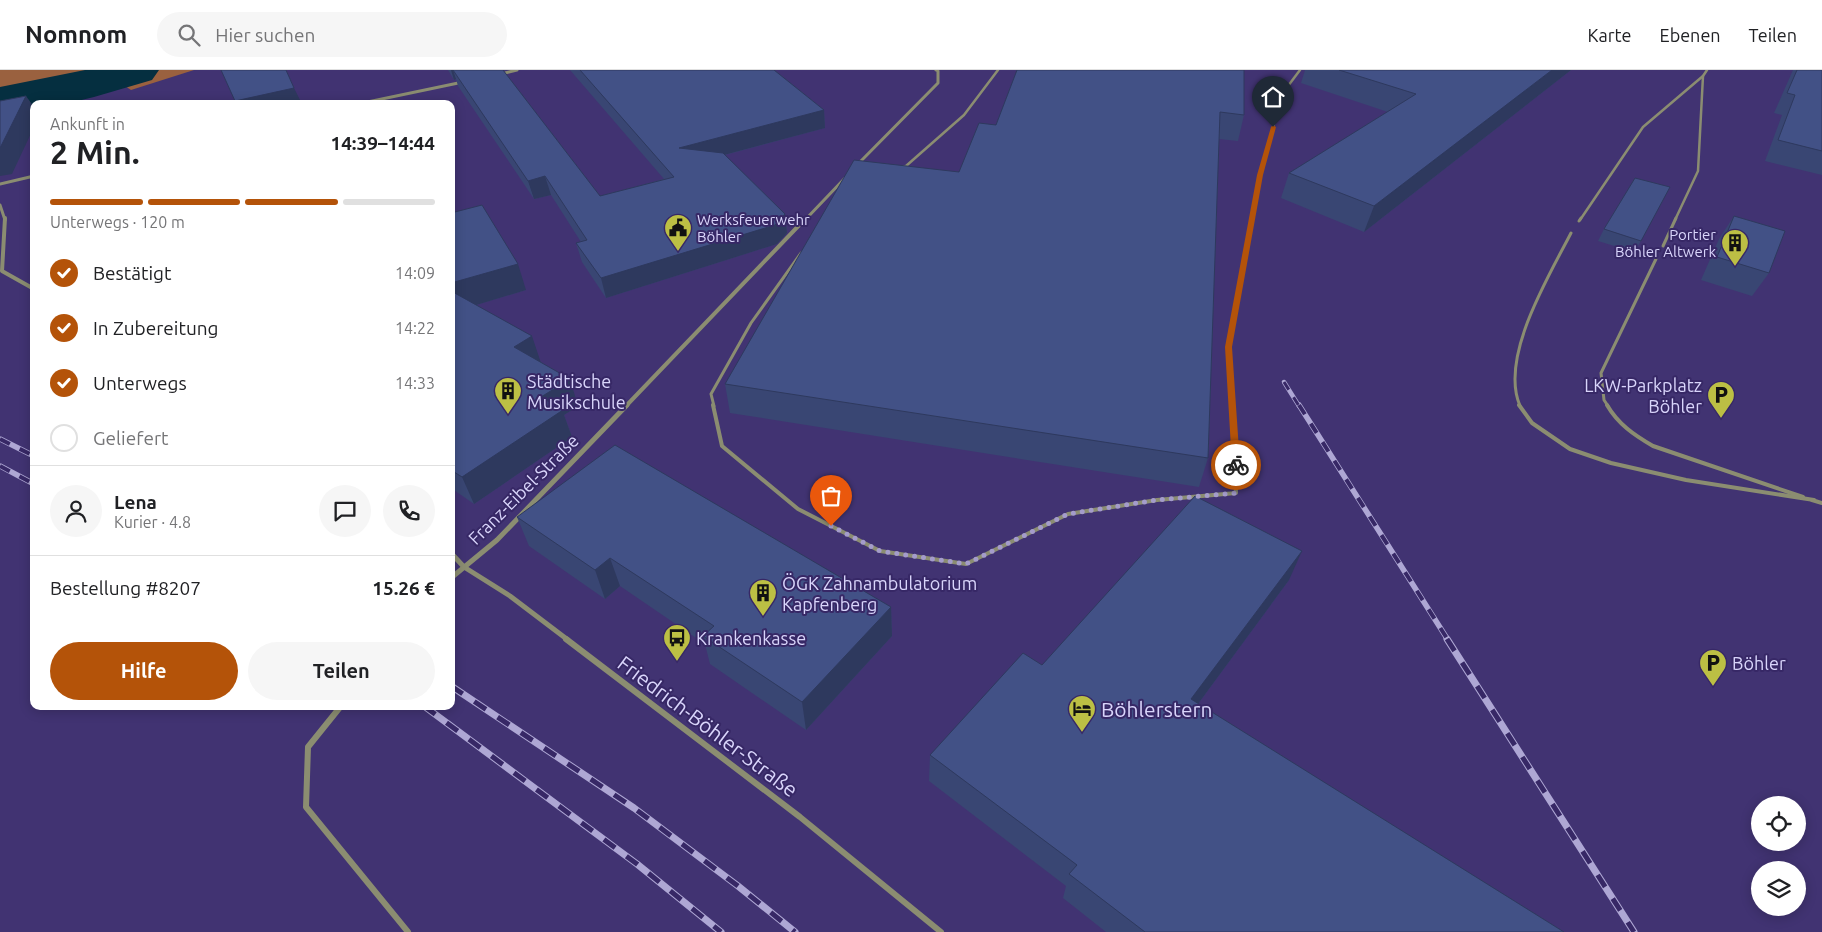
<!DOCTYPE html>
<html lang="de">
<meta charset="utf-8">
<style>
:root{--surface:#fff;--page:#f6f6f6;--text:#202124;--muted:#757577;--line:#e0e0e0;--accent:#b45309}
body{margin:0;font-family:Ubuntu,sans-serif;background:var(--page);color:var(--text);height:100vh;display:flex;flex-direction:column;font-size:19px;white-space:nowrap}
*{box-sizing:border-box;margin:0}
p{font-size:16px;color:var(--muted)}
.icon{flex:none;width:28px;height:28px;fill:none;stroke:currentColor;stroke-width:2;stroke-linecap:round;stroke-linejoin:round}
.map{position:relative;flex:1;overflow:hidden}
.drawer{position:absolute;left:30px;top:30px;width:425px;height:610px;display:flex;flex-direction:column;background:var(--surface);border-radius:10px;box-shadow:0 2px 12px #0003}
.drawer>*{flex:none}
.tools{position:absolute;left:1751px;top:726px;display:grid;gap:10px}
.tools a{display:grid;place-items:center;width:55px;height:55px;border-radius:50%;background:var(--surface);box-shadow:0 2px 12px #0003;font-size:25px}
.pin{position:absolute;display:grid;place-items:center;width:42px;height:42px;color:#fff;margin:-51px -21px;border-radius:50% 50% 50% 0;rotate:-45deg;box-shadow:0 0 5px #0007}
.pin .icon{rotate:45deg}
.courier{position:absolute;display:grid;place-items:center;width:50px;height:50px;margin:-25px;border:4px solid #b45309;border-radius:50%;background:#fff;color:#222;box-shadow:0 1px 6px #0007}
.head em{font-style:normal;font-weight:700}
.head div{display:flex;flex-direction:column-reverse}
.head{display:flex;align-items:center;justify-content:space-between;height:85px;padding:0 20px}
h1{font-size:32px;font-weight:700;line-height:38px}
.bar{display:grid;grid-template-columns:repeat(4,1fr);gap:8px 5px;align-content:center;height:60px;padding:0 20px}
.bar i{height:6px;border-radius:4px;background:var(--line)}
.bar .selected{background:var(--accent)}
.bar p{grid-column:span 4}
.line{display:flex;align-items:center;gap:12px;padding:0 20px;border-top:1px solid var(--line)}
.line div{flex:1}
.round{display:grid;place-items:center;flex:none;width:52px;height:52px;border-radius:26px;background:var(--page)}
ol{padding:0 20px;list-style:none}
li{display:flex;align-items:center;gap:15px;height:55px}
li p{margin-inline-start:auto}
li .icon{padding:5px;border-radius:50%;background:var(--accent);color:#fff;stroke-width:4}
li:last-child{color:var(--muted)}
li i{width:28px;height:28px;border:2px solid var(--line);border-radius:50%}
.primary-button{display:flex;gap:10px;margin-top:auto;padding:10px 20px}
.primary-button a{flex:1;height:58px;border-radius:30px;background:var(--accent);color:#fff;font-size:20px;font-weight:700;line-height:58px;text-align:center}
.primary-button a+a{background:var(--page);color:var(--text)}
header{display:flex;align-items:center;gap:30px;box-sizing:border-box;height:70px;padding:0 25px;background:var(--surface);border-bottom:1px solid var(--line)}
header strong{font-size:24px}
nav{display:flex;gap:28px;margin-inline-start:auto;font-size:18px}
.search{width:350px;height:45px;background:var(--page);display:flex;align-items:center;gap:12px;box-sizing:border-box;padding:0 18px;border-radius:28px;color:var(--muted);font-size:19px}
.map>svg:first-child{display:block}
.forest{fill:#9a613f}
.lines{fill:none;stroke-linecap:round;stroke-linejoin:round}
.river{fill:#052f40;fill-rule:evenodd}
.service-far2{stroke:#8b8d71;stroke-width:2.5}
.service-far1{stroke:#8b8d71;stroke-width:3}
.service{stroke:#8b8d71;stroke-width:4}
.minor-far3{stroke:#8b8d71;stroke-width:3}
.minor-far2{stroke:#8b8d71;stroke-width:4}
.minor-far1{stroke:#8b8d71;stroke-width:5}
.minor{stroke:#8b8d71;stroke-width:6}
.rail-far2-casing{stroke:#aea7d4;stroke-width:4.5}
.rail-far1-casing{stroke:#aea7d4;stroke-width:5.5}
.rail-casing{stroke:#aea7d4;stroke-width:7}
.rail-far2{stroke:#372866;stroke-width:3;stroke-dasharray:9;stroke-linecap:butt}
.rail-far1{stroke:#372866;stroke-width:4;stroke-dasharray:11;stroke-linecap:butt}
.rail{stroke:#372866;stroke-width:5;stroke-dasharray:14;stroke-linecap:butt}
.wall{fill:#394673}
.shaded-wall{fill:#2e395e}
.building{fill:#425186;stroke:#2e395e}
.route{fill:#b45309}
.done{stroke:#a49ccb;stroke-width:5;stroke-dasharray:0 9}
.labels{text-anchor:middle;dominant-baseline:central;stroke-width:4;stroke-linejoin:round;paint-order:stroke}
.far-poi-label{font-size:15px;fill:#d9d5fb;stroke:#372866;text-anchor:start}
.poi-label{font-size:18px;fill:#d9d5fb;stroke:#372866;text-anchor:start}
.street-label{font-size:18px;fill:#d9d5fb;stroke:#372866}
.near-poi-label{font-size:21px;fill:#d9d5fb;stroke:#372866;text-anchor:start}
.near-street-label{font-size:21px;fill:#d9d5fb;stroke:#372866}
</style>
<header>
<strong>Nomnom</strong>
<div class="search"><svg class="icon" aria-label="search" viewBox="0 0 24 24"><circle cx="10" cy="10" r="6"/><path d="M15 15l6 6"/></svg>Hier suchen</div>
<nav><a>Karte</a><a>Ebenen</a><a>Teilen</a></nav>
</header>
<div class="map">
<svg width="1822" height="862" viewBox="0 0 1822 862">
<rect width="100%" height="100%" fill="#413372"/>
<path class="forest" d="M 0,0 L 194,0 L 131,20 L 104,2 L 46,17 L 0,26 Z"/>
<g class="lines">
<path class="river" d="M 85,0 L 159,0 L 152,10 L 94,27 L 65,34 L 34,34 L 34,40 L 0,47 L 0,17 Z"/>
<g class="service-far2">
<path d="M 902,97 L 906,96 L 964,45 L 998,0"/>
<path d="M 1252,150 L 1260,105 L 1282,24 L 1300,0"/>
<path d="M 1580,150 L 1643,57 L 1703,6"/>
<path d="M 1675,150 L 1698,101 L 1703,6 L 1707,0"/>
</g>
<g class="service-far1">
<path d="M 1579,151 L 1581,148"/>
<path d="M 1663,176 L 1676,148"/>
<path d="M 714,336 L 711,324 L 751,253 L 801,183"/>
<path d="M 1232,336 L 1229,277 L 1252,148"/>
<path d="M 1520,336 C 1499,287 1549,206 1571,163"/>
<path d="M 1608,336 L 1604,330 L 1601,303 L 1656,189"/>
</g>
<g class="service">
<path d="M 713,335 L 722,376 L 798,439 L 880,481 L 966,494 L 1068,444 L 1157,430 L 1236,423 L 1232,335"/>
<path d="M 1519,335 L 1532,353 L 1570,379 L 1611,393 L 1686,410 L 1814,430"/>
<path d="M 1607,335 C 1618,354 1634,365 1653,376 L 1803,427"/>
<path d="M 1812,430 L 1822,433"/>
</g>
<g class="minor-far3">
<path d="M 501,4 L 517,0"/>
<path d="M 358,34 L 463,12"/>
<path d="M 857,95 L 938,13 L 938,1 L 936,0"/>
<path d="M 0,114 L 34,106"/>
<path d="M 0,135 L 5,150"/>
<path d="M 805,150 L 846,107"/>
</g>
<g class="minor-far2">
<path d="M 5,148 L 2,201 L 34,219"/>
<path d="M 626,336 L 806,148"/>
</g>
<g class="minor-far1">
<path d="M 451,483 L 464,497 L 510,526 L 568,570"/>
<path d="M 451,508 L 497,470 L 627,335"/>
</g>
<g class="minor">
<path d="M 566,569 L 800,747 L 941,862"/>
<path d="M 341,636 L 308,677 L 306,737 L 408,862"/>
</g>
<defs>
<path id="rail-far2" d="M 1284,312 L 1299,336"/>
<g id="rail-far1">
<path d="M 1299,335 L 1448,570"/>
<path d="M 0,369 L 34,386"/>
<path d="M 0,396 L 34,414"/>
</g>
<g id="rail">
<path d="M 1447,569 L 1634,862"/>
<path d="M 451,616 L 634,738 L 738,816 L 795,862"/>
<path d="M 424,636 L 637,794 L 721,862"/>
</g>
</defs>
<use href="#rail-far2" class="rail-far2-casing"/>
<use href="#rail-far1" class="rail-far1-casing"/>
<use href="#rail" class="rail-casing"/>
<use href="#rail-far2" class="rail-far2"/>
<use href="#rail-far1" class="rail-far1"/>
<use href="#rail" class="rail"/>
</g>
<g class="wall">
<path d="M 448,0 L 503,0 L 600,126 L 664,109 L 570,0 L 774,0 L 824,40 L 825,58 L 725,85 L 785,144 L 787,163 L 777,174 L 606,228 L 582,192 L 576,173 L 581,172 L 551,125 L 534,129 L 458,16 L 456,9 L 454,10 Z"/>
<path d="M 1017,0 L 1244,45 L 1238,71 L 1219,69 L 1208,388 L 1199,417 L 730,343 L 725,314 L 959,102 L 996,55 Z"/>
<path d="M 1305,0 L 1571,0 L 1364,162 L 1281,128 L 1289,103 L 1388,42 L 1301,13 Z"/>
<path d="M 1793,0 L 1822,0 L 1822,105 L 1765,91 L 1782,45 L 1774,43 Z"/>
<path d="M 451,143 L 526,220 L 476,235 L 541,292 L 578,336 L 564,345 L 572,367 L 474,434 L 451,418 Z"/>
<path d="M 1734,146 L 1769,203 L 1752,226 L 1701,210 L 1719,169 Z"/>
<path d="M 1604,159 L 1641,171 L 1634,182 L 1598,171 Z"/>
<path d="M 517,447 L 891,537 L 892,566 L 806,660 L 710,594 L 705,574 L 620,516 L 605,529 L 529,476 Z"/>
<path d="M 1289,510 L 1198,634 L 1564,862 L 1106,862 L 1063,828 L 1066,816 L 929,711 L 930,685 L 1042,595 Z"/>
</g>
<g class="shaded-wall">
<path d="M 451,0 L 453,0 L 456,9 L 454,10 Z"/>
<path d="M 1552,0 L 1571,0 L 1364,162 L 1374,136 Z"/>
<path d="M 294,18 L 302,34 L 236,34 L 235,31 Z"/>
<path d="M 26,26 L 34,37 L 34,57 L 12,104 L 0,106 L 0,78 Z"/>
<path d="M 824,40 L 825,58 L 683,96 L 679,78 Z"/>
<path d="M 545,106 L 551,125 L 534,129 L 528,111 Z"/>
<path d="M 785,144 L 787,163 L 777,174 L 606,228 L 601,208 Z"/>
<path d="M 518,194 L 526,220 L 453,242 L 451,238 L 451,213 Z"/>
<path d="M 532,266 L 541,293 L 514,277 Z"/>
<path d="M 570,309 L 578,336 L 564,345 L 572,367 L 474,434 L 462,407 L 541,327 Z"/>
<path d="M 1302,481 L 1289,510 L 1181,657 L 1191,629 Z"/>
<path d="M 610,488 L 620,516 L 605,529 L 595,500 Z"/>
<path d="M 891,537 L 892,566 L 806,660 L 802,632 Z"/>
</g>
<g class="building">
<path d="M 221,0 L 286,0 L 294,18 L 235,31 Z"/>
<path d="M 453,0 L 503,0 L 600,126 L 674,107 L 580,0 L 774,0 L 824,40 L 679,78 L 723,83 L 785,144 L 775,155 L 601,208 L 576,173 L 587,170 L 545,106 L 528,111 Z"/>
<path d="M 1017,0 L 1244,0 L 1244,45 L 1220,42 L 1208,388 L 725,314 L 854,90 L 959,102 L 979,53 L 996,55 Z"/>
<path d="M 1339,0 L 1552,0 L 1374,136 L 1289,103 L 1416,24 Z"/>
<path d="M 1797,0 L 1822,0 L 1822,81 L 1778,70 L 1795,25 L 1787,23 Z"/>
<path d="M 26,26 L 0,78 L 0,31 Z"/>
<path d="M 1635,108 L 1670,117 L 1641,171 L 1604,159 Z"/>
<path d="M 482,135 L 518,194 L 451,213 L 451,143 Z"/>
<path d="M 1734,146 L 1785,161 L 1769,203 L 1717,187 Z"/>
<path d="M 451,221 L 532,266 L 514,277 L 570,309 L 541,327 L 563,340 L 462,407 L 451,400 Z"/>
<path d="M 615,375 L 891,537 L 802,632 L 703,566 L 714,556 L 610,488 L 595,500 L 517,447 Z"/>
<path d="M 1195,426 L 1302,481 L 1191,629 L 1564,862 L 1145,862 L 1069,804 L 1077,795 L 930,685 L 1023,583 L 1042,595 Z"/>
</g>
<path class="route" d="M 1273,55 L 1276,57 L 1263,105 L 1232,277 L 1240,395 L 1236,397 L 1232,395 L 1225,277 L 1257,105 L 1271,57 Z"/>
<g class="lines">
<path class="done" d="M 831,456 L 880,481 L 966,494 L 1068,444 L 1157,430 L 1236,423 L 1236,395"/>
</g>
<defs>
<symbol id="civic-pin" viewBox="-11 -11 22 30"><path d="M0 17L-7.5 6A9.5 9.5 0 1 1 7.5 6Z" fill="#bcbf44" stroke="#372866"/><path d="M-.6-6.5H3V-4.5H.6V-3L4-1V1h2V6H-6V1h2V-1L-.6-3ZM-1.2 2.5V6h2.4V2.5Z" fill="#111"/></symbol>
<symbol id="building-pin" viewBox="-11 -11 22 30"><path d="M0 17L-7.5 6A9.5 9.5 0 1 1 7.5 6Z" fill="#bcbf44" stroke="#372866"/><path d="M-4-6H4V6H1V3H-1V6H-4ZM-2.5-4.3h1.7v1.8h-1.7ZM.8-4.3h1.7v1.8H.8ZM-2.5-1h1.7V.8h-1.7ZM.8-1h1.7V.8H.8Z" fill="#111"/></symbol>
<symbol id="parking-pin" viewBox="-11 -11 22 30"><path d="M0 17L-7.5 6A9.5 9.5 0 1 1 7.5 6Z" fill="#bcbf44" stroke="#372866"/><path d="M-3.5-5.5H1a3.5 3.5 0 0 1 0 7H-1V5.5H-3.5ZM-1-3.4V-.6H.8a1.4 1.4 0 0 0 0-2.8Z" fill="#111"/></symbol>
<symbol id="bus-pin" viewBox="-11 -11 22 30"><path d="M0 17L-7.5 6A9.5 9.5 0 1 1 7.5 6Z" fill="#bcbf44" stroke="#372866"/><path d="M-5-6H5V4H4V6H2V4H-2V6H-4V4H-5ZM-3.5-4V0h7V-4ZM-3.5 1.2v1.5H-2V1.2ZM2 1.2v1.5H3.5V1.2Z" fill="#111"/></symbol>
<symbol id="hotel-pin" viewBox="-11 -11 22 30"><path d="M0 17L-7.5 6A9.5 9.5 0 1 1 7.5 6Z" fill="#bcbf44" stroke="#372866"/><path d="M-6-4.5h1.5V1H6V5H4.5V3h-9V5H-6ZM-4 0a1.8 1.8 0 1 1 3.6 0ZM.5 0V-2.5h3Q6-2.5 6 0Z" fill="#111"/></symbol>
</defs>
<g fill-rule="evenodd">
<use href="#civic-pin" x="662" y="142" width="32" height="43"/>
<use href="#building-pin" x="1719" y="157" width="32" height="43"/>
<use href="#building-pin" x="492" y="305" width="32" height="43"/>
<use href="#parking-pin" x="1705" y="309" width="32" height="43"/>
<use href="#building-pin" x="747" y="507" width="32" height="43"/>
<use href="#bus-pin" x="661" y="552" width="32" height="43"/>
<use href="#parking-pin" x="1697" y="577" width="32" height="43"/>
<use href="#hotel-pin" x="1066" y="623" width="32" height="43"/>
</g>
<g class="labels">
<g class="far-poi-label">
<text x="697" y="149">Werksfeuerwehr<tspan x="697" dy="17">Böhler</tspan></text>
<text x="1716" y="164" text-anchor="end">Portier<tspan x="1716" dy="17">Böhler Altwerk</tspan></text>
</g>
<g class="poi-label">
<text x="527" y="311">Städtische<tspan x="527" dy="21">Musikschule</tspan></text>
<text x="1702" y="315" text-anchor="end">LKW-Parkplatz<tspan x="1702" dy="21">Böhler</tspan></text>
<text x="782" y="513">ÖGK Zahnambulatorium<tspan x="782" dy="21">Kapfenberg</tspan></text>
<text x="696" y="568">Krankenkasse</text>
<text x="1732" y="593">Böhler</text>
</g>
<g class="street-label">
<text transform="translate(523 419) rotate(-45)">Franz-Eibel-Straße</text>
</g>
<g class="near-poi-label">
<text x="1101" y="639">Böhlerstern</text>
</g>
<g class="near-street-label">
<text transform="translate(708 656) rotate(37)">Friedrich-Böhler-Straße</text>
</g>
</g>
</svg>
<div class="tools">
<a><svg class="icon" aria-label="locate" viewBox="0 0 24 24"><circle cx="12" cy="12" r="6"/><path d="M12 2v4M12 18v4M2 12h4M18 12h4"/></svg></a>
<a><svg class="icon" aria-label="layers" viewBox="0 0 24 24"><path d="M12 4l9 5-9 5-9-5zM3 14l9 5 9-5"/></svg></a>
</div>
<div class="pin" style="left:831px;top:456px;background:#ea580c"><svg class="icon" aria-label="bag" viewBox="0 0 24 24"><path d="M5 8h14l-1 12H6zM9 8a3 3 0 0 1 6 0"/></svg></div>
<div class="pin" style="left:1273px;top:57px;background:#1f2937"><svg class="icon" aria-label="home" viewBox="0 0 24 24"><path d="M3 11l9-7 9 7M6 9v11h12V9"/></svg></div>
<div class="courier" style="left:1236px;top:395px"><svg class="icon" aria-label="bike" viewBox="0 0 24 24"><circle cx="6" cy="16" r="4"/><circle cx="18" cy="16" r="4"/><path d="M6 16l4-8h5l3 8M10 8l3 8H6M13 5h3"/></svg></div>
<section class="drawer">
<div class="head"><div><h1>2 Min.</h1><p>Ankunft in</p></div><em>14:39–14:44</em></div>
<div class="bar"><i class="selected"></i><i class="selected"></i><i class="selected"></i><i></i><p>Unterwegs · 120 m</p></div>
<ol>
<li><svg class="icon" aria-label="check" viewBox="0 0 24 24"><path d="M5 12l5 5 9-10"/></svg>Bestätigt<p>14:09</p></li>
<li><svg class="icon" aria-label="check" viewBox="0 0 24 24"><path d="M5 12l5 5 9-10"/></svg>In Zubereitung<p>14:22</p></li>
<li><svg class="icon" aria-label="check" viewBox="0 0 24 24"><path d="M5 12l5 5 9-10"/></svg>Unterwegs<p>14:33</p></li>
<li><i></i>Geliefert</li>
</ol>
<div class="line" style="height:90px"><a class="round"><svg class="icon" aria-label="person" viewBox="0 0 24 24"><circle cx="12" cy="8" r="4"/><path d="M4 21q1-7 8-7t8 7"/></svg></a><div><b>Lena</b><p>Kurier · 4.8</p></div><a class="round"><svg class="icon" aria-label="chat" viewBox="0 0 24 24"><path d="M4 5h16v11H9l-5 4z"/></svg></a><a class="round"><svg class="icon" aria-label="phone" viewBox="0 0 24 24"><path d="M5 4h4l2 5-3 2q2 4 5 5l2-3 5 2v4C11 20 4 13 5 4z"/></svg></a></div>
<div class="line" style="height:65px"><div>Bestellung #8207</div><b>15.26 €</b></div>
<div class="primary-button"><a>Hilfe</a><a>Teilen</a></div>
</section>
</div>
